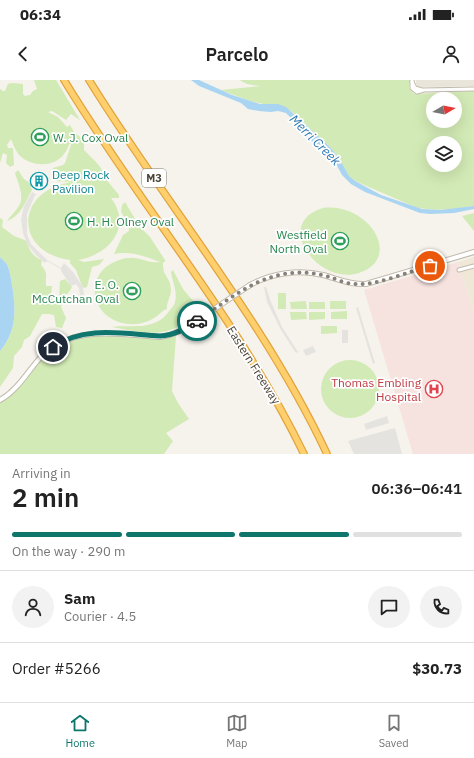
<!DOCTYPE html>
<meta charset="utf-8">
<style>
:root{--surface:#fff;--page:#f2f2f2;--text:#222;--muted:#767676;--line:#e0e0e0;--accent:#0f766e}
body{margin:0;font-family:"IBM Plex Sans",sans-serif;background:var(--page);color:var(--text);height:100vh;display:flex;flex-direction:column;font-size:15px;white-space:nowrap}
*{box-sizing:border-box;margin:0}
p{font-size:13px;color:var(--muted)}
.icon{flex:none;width:22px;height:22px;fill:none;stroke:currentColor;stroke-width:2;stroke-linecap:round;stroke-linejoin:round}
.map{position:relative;height:374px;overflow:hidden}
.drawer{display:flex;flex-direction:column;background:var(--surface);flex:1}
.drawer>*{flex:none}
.needle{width:26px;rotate:80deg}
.controls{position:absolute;left:426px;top:12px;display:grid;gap:8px}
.controls a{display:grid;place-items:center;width:36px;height:36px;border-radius:50%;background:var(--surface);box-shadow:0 4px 16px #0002;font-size:20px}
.pin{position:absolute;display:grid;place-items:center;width:34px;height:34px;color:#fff;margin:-17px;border:2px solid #fff;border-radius:50%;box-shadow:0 1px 4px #0007}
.courier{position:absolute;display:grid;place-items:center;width:40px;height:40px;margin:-20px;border:3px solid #0f766e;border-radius:50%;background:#fff;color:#222;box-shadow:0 1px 5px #0007}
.summary em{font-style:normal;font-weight:600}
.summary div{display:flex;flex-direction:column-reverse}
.summary{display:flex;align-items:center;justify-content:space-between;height:68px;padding:0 12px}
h1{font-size:26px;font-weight:600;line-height:30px}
.bar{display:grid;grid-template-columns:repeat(4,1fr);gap:6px 4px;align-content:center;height:48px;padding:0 12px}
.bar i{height:5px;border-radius:3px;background:var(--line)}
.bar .selected{background:var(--accent)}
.bar p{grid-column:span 4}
.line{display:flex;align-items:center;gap:10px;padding:0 12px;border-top:1px solid var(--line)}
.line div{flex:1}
.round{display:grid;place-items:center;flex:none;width:42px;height:42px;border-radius:21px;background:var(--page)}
.status{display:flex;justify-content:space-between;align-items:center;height:28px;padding:0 20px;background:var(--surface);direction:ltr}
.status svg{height:11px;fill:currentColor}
header{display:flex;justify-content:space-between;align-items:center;height:52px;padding:0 12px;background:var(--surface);font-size:18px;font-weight:600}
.tabs{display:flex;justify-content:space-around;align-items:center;height:56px;border-top:1px solid var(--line);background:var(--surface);font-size:11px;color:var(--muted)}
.tabs a{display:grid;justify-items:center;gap:2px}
.tabs .selected{color:var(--accent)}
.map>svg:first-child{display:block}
.residential{fill:#eae5da}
.education{fill:#efe8d6}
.medical{fill:#f6e3e0}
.green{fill:#d2eab5;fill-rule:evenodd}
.parking{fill:#e5e3e0}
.water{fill:#a9d4f2}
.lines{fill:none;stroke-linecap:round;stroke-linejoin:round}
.minor-casing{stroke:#c2bbae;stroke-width:5}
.tertiary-casing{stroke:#c2bbae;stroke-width:6}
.motorway-casing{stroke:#e0a43c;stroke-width:8}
.minor{stroke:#fff;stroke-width:3}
.tertiary{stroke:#fff;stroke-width:4}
.motorway{stroke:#ffcf6e;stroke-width:5.5}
.tertiary-bridge-casing{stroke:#c2bbae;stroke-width:6;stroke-linecap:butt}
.tertiary-bridge{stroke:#fff;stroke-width:4}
.done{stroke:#878178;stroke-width:4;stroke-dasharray:0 7.2}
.route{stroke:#0f766e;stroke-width:5}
.labels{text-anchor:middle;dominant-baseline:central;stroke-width:3.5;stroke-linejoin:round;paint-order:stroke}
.shield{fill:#fff;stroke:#817c74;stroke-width:1}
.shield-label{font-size:11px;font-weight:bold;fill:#4b4439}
.leisure-label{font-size:12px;fill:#27864d;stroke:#fff;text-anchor:start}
.culture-label{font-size:12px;fill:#0d838f;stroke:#fff;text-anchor:start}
.street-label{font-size:12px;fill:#4b4439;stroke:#fff}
.health-label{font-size:12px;fill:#be3a42;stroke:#fff;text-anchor:end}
.water-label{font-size:13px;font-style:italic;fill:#2e7ab2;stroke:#fff}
</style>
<div class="status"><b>06:34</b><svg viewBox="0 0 49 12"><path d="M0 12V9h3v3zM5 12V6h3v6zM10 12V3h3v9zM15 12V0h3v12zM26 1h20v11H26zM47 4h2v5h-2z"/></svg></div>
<header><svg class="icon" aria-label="back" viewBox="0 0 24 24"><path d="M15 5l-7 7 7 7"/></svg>Parcelo<svg class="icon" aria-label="person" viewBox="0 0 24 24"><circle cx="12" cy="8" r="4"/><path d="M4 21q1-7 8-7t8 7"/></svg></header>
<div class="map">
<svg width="474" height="374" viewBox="0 0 474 374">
<rect width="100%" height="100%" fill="#f6f3ec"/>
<path class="residential" d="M 416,0 L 474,0 L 474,6 L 419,7 L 416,5 Z"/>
<path class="education" d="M 474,177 L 474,234 L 458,182 Z"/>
<path class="medical" d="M 458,182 L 474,234 L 474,374 L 413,374 L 364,210 Z"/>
<g class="green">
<path d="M 34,0 L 56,0 L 80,40 L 71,34 L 66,40 L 52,31 L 48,32 L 58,37 L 67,47 L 70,45 L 74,52 L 84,60 L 84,70 L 96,82 L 101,88 L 104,97 L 119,115 L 119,118 L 111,118 C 133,147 109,175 78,180 L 84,182 L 104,179 L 99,185 L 92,187 L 87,207 L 84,208 L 82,206 L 76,190 L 70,183 L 70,180 C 13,172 15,110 72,102 L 55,101 L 51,98 L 51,93 L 53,88 L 63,85 L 65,83 L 71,65 L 70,63 C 68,66 67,71 64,74 C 54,88 31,87 19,75 C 15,70 13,64 11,59 L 7,65 L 8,68 L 13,68 L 14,85 L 10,87 L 6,83 L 7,75 L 3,73 L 0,83 L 0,9 L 3,11 L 5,11 L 8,4 L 12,3 L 23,4 L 23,14 L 25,16 L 30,15 L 33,11 L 37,9 Z"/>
<path d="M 240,0 L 410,0 L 409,8 L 414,14 L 474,11 L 474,126 C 454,129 435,132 415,127 L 355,101 L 349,96 L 339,78 L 329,66 L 291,31 L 247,20 L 221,10 L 261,6 C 253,5 246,5 240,0 ZM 433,19 L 455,19 L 455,41 L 433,41 ZM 433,63 L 455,63 L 455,85 L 433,85 Z"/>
<path d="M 18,90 L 24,99 L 30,103 L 32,110 C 25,122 21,136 7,141 C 11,135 15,132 19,126 C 25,117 18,103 15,93 Z"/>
<path d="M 125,122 L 139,146 L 150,157 L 165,180 L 165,182 L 163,182 C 163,185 163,189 164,192 C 167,198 171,202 171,210 C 171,217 166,223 167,229 C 163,230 161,233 157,236 C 149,242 139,245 129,244 C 90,241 81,193 119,180 C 137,173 146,184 160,182 C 144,176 132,171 114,174 L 123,155 L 129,151 L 128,143 L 121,132 L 122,125 Z"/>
<path d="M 323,128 C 368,122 404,178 359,193 C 318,206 272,143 323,128 Z"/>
<path d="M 474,133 L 474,151 L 462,136 Z"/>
<path d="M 0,138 L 3,140 L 2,147 L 14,156 L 27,161 C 28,169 34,178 42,180 L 41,185 C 49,194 45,196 46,206 L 52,206 L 51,215 L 53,220 L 59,218 L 60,201 L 65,199 L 72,207 L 69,212 L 65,216 L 61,227 L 66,238 L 62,248 L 56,247 L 54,235 L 49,234 L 42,234 L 30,256 L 24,260 L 22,267 L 14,276 L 13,288 L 0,307 L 0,271 C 17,251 16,230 12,205 C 11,200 10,192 8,187 C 7,183 3,180 0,177 Z"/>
<path d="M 173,190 L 183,209 L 198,227 C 197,232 193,235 189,239 C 166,260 140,252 112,247 C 134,244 155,252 170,230 C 172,228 175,224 175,222 C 178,212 172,201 171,192 Z"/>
<rect x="278" y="213" width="8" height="16"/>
<path d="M 306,221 L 307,229 L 291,229 L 290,222 Z"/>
<path d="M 346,221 L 346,229 L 330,229 L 330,221 Z"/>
<rect x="309" y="222" width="16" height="7"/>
<path d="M 347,231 L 347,239 L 331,239 L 331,232 Z"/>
<path d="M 290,232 L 306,232 L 307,239 L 291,240 Z"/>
<path d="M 309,232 L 325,232 L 325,239 L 309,240 Z"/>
<path d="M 321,246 L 337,246 L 337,253 L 321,254 Z"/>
<path d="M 82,254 L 176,256 L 172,311 L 178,323 L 189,339 L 166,353 L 173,361 L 164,374 L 0,374 L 0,320 L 3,318 L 46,272 Z"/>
<circle cx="350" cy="309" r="29"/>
</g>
<g class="parking">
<path d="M 32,112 L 37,115 L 35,115 L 27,134 L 27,154 L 31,164 L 47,180 L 61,188 L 64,183 L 73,192 L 83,207 L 85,223 L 81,224 L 79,208 L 76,204 L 71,206 L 61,191 L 61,189 L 47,181 L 45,183 L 36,175 L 27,164 L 23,153 L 21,139 L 24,126 Z"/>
<path d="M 264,207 L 266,207 L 271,222 L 282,247 L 298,272 L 296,273 L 281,250 L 267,222 Z"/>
<path d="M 358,227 L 375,283 L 373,284 L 356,228 Z"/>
<rect x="342" y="250" width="6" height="13"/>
<path d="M 313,266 L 316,272 L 306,276 L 303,270 Z"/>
<path d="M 387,336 L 389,343 L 366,350 L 364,344 Z"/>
<path d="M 395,348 L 402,374 L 354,374 L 348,361 Z"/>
</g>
<g class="water">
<path d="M 191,0 L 199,0 L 232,15 L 260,24 L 278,24 L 286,27 L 329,66 L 339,78 L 349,96 L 355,101 L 381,115 L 422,129 L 440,130 L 474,126 L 474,129 L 454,133 L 430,134 L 420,133 L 365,112 L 351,104 L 342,95 L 334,80 L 329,74 L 300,52 L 296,43 L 286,33 L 278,31 L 271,32 L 259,31 L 248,29 L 241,23 L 199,6 Z"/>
<path d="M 0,177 C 3,180 7,183 8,187 C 10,192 11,200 12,205 C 16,230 17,251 0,271 Z"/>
</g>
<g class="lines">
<defs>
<g id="minor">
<path d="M 412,0 L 412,8 L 417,12 L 424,10 L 474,9"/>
<path d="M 412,2 L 415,8 L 422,10"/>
<path d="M 459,190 L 474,186"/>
</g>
<g id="tertiary">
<path d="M 250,205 C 272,193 299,189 323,195 C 338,199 351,205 366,204 L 474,172"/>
<path d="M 0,320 C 17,311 28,291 40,278 C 72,244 118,254 160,257 C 175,255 186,248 198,240"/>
</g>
<g id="motorway">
<path d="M 64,0 C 141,127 239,240 304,374"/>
<path d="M 89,0 C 166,125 265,241 327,374"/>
</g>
</defs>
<use href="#minor" class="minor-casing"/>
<use href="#tertiary" class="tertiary-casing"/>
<use href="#motorway" class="motorway-casing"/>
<use href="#minor" class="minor"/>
<use href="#tertiary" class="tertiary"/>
<use href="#motorway" class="motorway"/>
<defs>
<path id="tertiary-bridge" d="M 198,240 L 250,205"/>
</defs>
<use href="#tertiary-bridge" class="tertiary-bridge-casing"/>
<use href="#tertiary-bridge" class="tertiary-bridge"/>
</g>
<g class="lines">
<path class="done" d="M 197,241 C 223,224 248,202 279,195 C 296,191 313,192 330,197 C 338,200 347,204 356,204 C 375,206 410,191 430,186"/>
<path class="route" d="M 53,267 C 85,245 124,254 160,256 C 175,255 185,249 197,241"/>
</g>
<defs>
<symbol id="stadium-ring" viewBox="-11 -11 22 22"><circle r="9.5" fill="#fff" stroke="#2e9e5b" stroke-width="1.5"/><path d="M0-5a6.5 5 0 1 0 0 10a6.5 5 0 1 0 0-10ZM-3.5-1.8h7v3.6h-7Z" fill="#2e9e5b"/></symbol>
<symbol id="building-ring" viewBox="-11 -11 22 22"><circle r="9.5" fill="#fff" stroke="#0f9aa8" stroke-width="1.5"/><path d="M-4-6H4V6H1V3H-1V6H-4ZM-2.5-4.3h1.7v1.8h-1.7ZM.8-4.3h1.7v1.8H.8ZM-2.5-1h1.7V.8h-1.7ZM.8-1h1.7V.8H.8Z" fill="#0f9aa8"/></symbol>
<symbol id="hospital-ring" viewBox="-11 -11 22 22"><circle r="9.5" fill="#fff" stroke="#e0444e" stroke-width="1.5"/><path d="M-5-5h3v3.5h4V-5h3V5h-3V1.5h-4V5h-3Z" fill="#e0444e"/></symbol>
</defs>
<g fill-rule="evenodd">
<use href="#stadium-ring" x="30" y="47" width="20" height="20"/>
<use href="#building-ring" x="29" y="91" width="20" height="20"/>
<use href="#stadium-ring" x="64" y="131" width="20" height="20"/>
<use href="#stadium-ring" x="330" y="151" width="20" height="20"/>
<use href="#stadium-ring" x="122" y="201" width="20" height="20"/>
<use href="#hospital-ring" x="424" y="299" width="20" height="20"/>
</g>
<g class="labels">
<rect class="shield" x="142" y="89" width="24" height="18" rx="3"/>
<g class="shield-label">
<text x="154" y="98">M3</text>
</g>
<g class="leisure-label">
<text x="53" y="57">W. J. Cox Oval</text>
<text x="87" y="141">H. H. Olney Oval</text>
<text x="327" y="154" text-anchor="end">Westfield<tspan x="327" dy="14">North Oval</tspan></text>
<text x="119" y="204" text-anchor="end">E. O.<tspan x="119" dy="14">McCutchan Oval</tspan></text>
</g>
<g class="culture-label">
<text x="52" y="94">Deep Rock<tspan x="52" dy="14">Pavilion</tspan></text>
</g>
<g class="street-label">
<text transform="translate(254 285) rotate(58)">Eastern Freeway</text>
</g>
<g class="health-label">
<text x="421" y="302">Thomas Embling<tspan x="421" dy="14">Hospital</tspan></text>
</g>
<g class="water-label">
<text transform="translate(315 60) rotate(45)">Merri Creek</text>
</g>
</g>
</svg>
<div class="controls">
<a><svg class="needle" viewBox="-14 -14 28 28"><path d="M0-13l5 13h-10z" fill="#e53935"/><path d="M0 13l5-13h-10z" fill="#767676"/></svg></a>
<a><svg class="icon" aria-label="layers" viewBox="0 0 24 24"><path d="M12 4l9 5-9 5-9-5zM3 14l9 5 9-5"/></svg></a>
</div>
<div class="pin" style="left:430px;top:186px;background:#ea580c"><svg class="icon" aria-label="bag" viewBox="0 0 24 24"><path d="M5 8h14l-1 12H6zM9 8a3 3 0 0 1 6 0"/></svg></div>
<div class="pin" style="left:53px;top:267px;background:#1f2937"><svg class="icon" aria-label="home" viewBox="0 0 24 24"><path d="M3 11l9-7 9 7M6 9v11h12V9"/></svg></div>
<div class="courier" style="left:197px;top:241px"><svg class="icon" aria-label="car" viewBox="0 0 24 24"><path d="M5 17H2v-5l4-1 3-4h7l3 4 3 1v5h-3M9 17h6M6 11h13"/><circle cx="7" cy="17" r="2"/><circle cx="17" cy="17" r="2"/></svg></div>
</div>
<section class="drawer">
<div class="summary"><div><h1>2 min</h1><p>Arriving in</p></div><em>06:36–06:41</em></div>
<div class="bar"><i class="selected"></i><i class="selected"></i><i class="selected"></i><i></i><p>On the way · 290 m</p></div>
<div class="line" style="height:72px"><a class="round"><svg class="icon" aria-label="person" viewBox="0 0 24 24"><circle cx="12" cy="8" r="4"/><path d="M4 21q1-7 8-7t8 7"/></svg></a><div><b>Sam</b><p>Courier · 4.5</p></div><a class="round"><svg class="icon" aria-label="chat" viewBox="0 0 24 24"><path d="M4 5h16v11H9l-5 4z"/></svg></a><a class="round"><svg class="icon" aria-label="phone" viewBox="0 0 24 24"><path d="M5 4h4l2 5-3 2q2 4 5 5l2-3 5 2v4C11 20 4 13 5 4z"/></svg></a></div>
<div class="line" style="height:52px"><div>Order #5266</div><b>$30.73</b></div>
</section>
<nav class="tabs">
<a class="selected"><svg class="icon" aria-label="home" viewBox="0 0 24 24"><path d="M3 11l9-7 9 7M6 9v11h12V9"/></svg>Home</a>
<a><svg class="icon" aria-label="map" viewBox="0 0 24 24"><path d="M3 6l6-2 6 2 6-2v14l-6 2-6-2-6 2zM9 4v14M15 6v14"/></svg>Map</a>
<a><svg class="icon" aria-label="saved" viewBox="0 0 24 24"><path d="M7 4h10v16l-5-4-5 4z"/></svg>Saved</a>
</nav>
